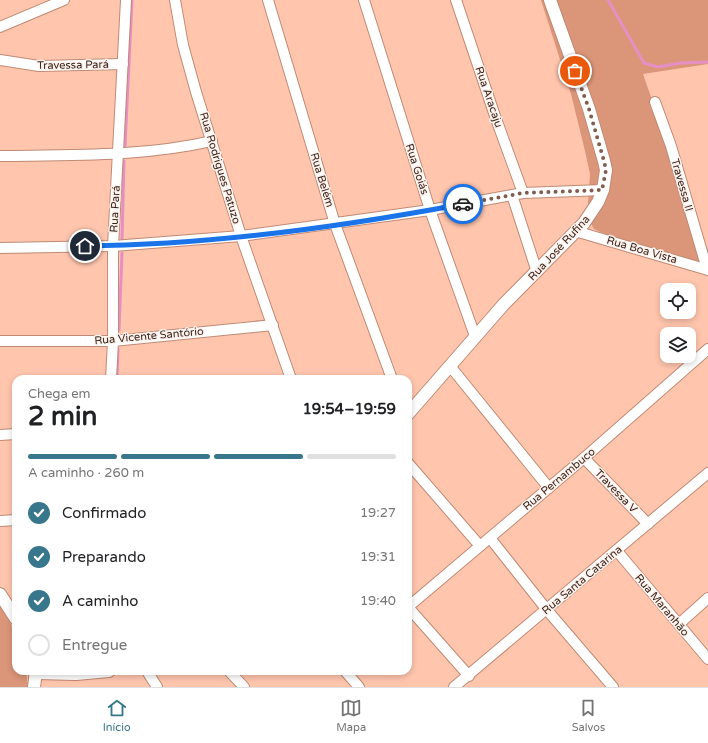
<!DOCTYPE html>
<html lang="pt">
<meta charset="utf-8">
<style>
:root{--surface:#fff;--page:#f2f2f2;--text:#202124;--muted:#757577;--line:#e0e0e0;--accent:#38768c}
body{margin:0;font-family:"Varela Round",sans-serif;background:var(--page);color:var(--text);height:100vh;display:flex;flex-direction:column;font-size:15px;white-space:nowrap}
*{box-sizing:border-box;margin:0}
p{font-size:13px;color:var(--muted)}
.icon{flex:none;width:22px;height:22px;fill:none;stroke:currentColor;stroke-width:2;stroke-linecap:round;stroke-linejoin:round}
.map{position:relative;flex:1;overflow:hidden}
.sheet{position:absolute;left:12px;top:375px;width:400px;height:300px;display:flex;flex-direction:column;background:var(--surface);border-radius:12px;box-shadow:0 2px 6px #0003}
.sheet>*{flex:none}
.fabs{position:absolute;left:660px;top:283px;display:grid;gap:8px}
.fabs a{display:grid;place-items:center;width:36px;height:36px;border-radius:8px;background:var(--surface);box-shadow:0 2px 6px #0003;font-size:20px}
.pin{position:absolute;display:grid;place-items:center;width:34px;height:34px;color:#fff;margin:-17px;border:2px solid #fff;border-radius:50%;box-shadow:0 1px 4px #0007}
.courier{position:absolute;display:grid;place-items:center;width:40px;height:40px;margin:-20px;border:3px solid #1a73e8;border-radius:50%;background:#fff;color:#222;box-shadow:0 1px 5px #0007}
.overview em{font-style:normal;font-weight:700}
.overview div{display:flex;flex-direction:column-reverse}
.overview{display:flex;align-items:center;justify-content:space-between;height:68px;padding:0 16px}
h1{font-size:26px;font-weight:700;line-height:30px}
.bar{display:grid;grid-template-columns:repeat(4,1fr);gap:6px 4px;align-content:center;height:48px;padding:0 16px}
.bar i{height:5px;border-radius:3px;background:var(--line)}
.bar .active{background:var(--accent)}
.bar p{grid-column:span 4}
ol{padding:0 16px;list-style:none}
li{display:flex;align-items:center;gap:12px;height:44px}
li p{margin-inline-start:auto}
li .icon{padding:4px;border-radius:50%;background:var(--accent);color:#fff;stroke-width:4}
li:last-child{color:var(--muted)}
li i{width:22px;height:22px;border:2px solid var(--line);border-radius:50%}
.dock{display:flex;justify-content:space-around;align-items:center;height:56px;border-top:1px solid var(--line);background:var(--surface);font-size:11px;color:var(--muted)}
.dock a{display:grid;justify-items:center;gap:2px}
.dock .active{color:var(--accent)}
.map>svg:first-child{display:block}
.green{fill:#db9579}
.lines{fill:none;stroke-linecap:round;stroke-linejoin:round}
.stream{stroke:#e58fc4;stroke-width:3}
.minor-casing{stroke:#c08a74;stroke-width:12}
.tertiary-casing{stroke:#c08a74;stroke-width:14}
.minor{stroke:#fff;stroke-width:10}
.tertiary{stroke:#fff;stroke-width:12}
.done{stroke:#805d4f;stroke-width:4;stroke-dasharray:0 7.2}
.route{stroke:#1a73e8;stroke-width:5}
.labels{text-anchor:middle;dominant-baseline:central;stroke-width:3;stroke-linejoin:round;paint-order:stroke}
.street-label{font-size:11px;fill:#3b251c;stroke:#fef2ed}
</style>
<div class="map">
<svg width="708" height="687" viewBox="0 0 708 687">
<rect width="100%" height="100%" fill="#ffc5ad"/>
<g class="green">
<path d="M 541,0 L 708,0 L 708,64 L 643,74 L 708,263 L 643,251 L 594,229 L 587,217 L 590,174 L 585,151 L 571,94 Z"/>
<path d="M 0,602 L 11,624 L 16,640 L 16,671 L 26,671 L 28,687 L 0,687 Z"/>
</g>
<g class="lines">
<g class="stream">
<path d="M 608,0 L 644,63 L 658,67 L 680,63 L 708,62"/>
<path d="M 125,146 L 132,0"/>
<path d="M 122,239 L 124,161"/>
<path d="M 119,330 L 122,253"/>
<path d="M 117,379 L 118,349"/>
</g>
<defs>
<g id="minor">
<path d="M 175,0 L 183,45 L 196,92 L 241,236 L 291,379"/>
<path d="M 268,0 L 335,224 L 392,379"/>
<path d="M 364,0 L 430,210 L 475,336"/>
<path d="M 456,0 L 495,116 L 523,193"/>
<path d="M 0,27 L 64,0"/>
<path d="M 0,60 L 39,66 L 123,64"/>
<path d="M 655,102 L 671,146 L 707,269"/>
<path d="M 0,156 C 71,155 142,157 212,141"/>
<path d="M 512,195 L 537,272"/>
<path d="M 575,231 L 708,270"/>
<path d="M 0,248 L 113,246 L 241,236 L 430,210 L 523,193 L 603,190"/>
<path d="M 0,341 L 113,341 L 273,325"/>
<path d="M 450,366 L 549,488"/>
<path d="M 111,379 L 113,341 L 113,246 L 126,0"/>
<path d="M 0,435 L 16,434"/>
<path d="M 584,458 L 648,524"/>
<path d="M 408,463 L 480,546"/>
<path d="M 0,521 L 16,520"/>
<path d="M 490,538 L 547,610 L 613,687"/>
<path d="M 617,551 L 708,659"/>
<path d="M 408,607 L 584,458 L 708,349"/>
<path d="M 408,607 L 469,676"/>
<path d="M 679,624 L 708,598"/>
<path d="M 147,671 L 157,687"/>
<path d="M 229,671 L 244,687"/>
<path d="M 345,671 L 359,687"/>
<path d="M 454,687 L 708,473"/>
</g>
<g id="tertiary">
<path d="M 408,414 L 504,304 L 584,223 L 598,202 L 603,190 L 606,170 L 604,161 L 589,109 L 550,0"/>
<path d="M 0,594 L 16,619"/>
<path d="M 37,673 L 76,674 L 109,671"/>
<path d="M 34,687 L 36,671"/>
</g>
</defs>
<use href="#minor" class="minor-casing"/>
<use href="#tertiary" class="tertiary-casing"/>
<use href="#minor" class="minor"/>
<use href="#tertiary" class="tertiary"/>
</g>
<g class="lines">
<path class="done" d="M 463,204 L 523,193 L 602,190 L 606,170 L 604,161 L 589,109 L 575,71"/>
<path class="route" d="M 85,246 C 209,245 341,227 463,204"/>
</g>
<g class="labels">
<g class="street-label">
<text transform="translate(73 65) rotate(-1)">Travessa Pará</text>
<text transform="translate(489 97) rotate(71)">Rua Aracaju</text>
<text transform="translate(220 168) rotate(73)">Rua Rodrigues Patuzo</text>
<text transform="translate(417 169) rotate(72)">Rua Goiás</text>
<text transform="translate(322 180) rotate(73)">Rua Belém</text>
<text transform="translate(682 185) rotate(74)">Travessa II</text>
<text transform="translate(115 209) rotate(-87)">Rua Pará</text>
<text transform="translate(559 248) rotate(-47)">Rua José Rufina</text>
<text transform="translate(642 250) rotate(16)">Rua Boa Vista</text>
<text transform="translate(149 336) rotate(-5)">Rua Vicente Santório</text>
<text transform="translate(559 479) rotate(-40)">Rua Pernambuco</text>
<text transform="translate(616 491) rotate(46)">Travessa V</text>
<text transform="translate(582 580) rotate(-40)">Rua Santa Catarina</text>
<text transform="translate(662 605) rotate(50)">Rua Maranhão</text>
</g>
</g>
</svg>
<div class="fabs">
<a><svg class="icon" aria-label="locate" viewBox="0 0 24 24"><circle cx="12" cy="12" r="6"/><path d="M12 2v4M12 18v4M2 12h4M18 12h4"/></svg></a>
<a><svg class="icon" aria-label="layers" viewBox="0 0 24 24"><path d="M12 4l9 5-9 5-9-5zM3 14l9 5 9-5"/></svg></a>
</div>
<div class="pin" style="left:575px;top:71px;background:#ea580c"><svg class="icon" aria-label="bag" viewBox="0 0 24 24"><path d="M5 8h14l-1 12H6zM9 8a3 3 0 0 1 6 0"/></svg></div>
<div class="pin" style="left:85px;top:246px;background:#1f2937"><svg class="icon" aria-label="home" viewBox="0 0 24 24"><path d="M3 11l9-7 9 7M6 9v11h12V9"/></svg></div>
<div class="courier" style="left:463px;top:204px"><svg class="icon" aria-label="car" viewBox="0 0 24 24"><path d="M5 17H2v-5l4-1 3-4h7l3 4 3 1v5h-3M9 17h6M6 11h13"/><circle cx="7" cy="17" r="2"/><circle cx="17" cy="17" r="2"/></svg></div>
<section class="sheet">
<div class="overview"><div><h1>2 min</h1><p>Chega em</p></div><em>19:54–19:59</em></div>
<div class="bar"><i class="active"></i><i class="active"></i><i class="active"></i><i></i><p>A caminho · 260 m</p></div>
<ol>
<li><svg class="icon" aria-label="check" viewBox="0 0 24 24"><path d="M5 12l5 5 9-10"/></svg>Confirmado<p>19:27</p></li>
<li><svg class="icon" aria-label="check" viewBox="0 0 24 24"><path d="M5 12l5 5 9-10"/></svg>Preparando<p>19:31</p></li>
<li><svg class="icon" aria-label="check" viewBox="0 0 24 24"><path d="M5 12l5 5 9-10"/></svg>A caminho<p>19:40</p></li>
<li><i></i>Entregue</li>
</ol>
</section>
</div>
<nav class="dock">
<a class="active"><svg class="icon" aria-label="home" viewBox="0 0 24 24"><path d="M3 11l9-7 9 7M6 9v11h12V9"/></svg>Início</a>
<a><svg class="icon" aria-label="map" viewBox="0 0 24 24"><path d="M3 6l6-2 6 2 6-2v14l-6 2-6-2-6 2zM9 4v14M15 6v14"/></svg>Mapa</a>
<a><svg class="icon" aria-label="saved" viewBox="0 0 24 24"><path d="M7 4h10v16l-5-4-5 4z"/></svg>Salvos</a>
</nav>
